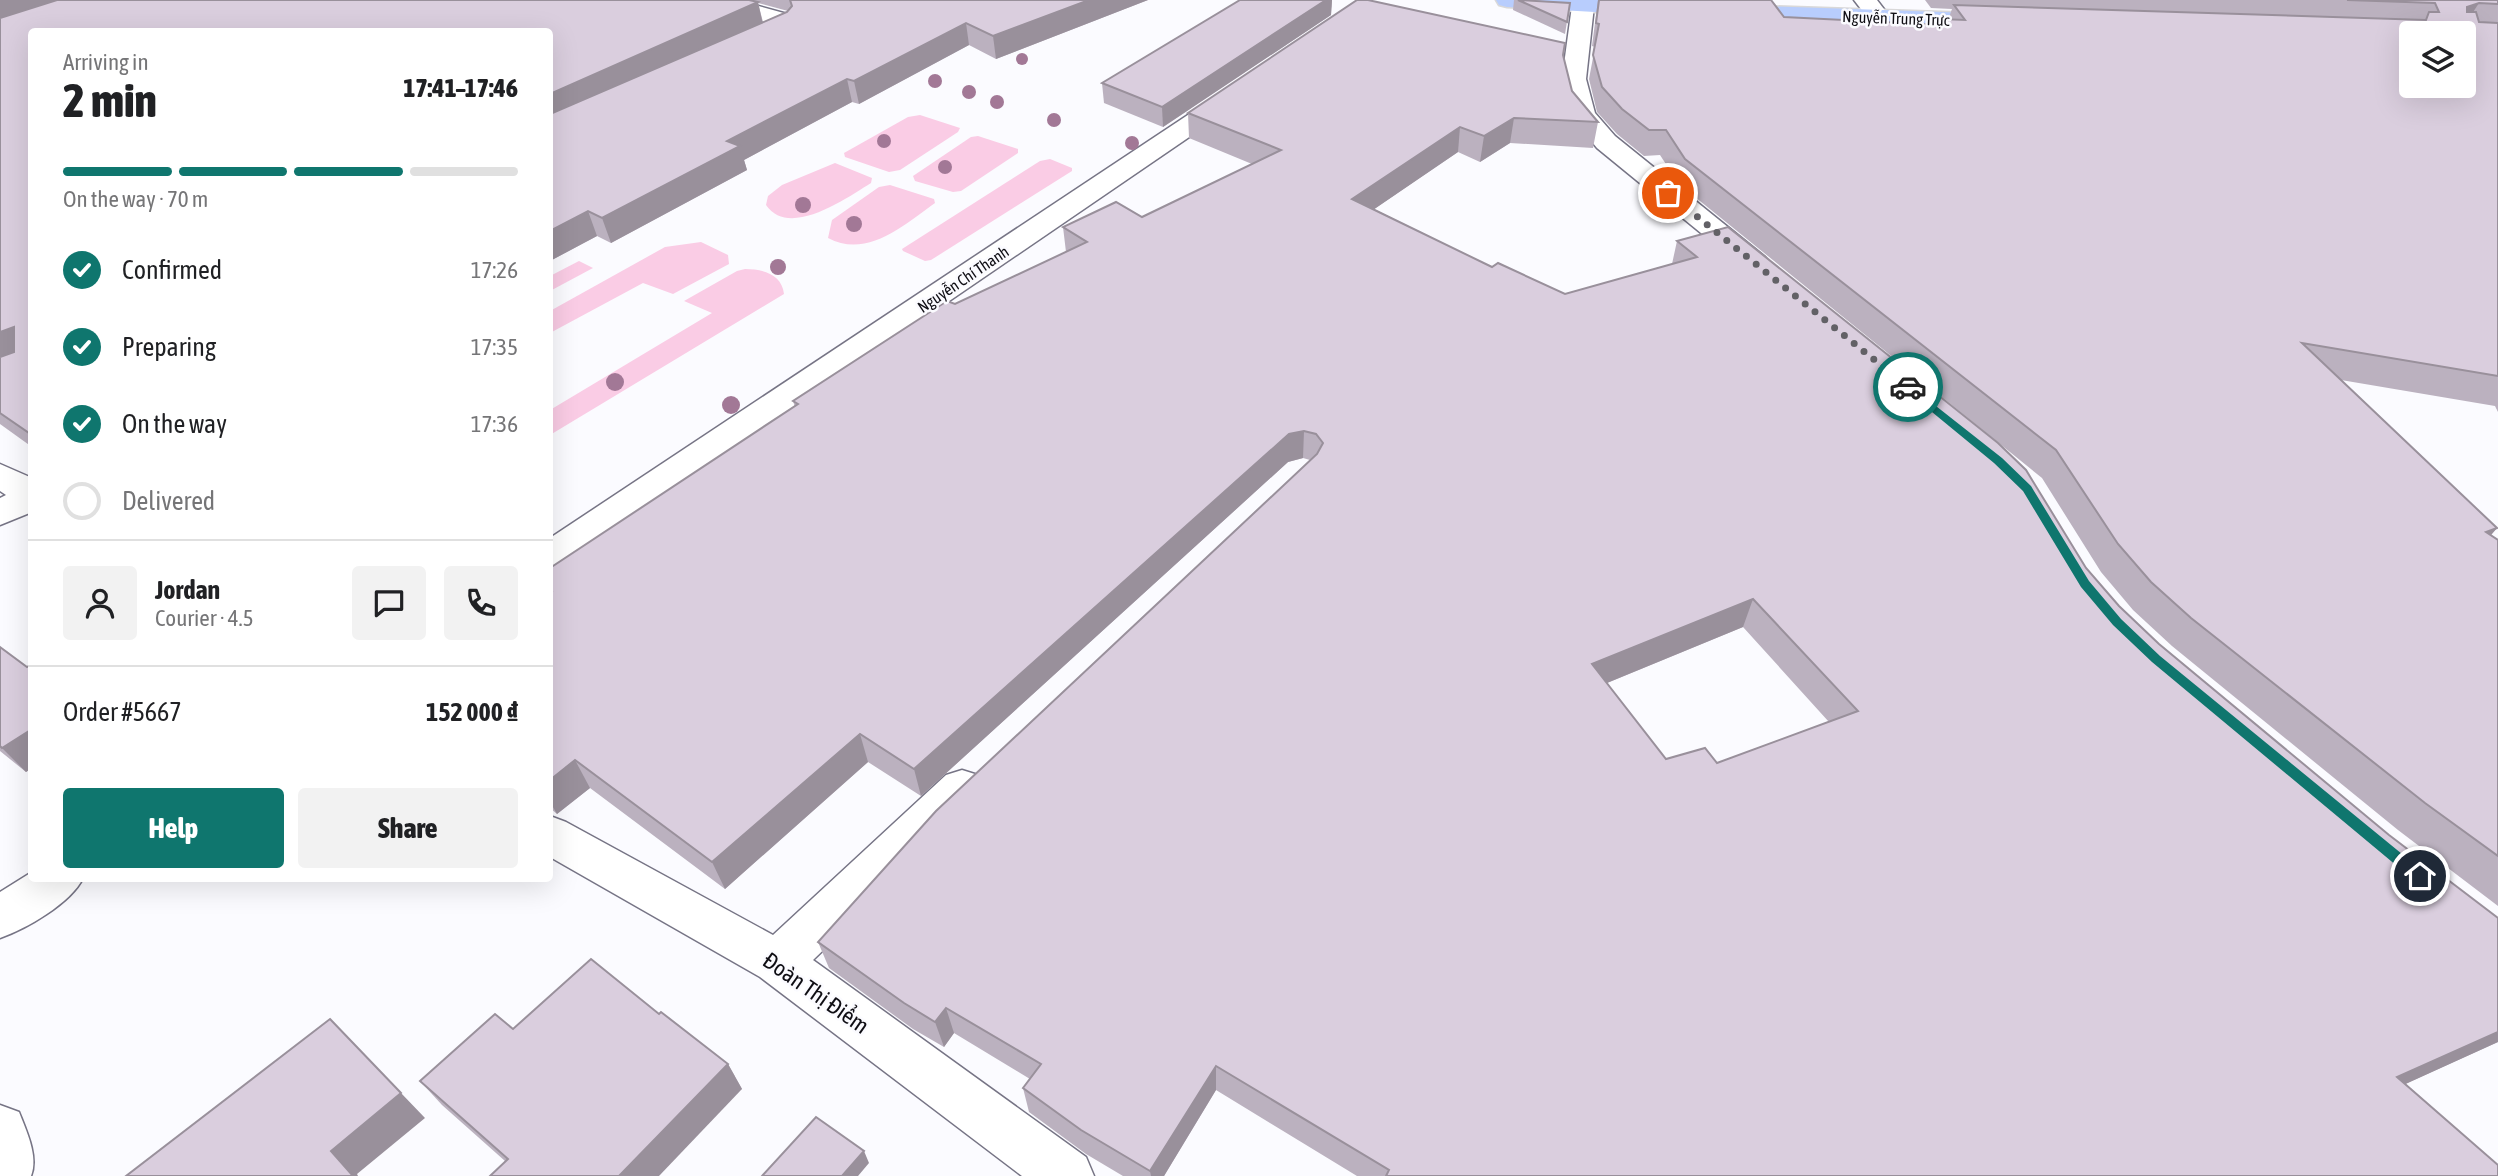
<!DOCTYPE html>
<meta charset="utf-8">
<style>
:root{--surface:#fff;--page:#f2f2f2;--text:#202124;--muted:#757577;--line:#e0e0e0;--accent:#0f766e}
body{margin:0;font-family:"Asap Condensed",sans-serif;background:var(--page);color:var(--text);height:100vh;display:flex;flex-direction:column;font-size:26px;white-space:nowrap}
*{box-sizing:border-box;margin:0}
p{font-size:23px;color:var(--muted)}
.icon{flex:none;width:38px;height:38px;fill:none;stroke:currentColor;stroke-width:2;stroke-linecap:round;stroke-linejoin:round}
.map{position:relative;flex:1;overflow:hidden}
.side{position:absolute;left:28px;top:28px;width:525px;height:854px;display:flex;flex-direction:column;background:var(--surface);border-radius:7px;box-shadow:0 7px 28px #0002}
.side>*{flex:none}
.fabs{position:absolute;left:2399px;top:21px;display:grid;gap:14px}
.fabs a{display:grid;place-items:center;width:77px;height:77px;border-radius:7px;background:var(--surface);box-shadow:0 7px 28px #0002;font-size:35px}
.pin{position:absolute;display:grid;place-items:center;width:60px;height:60px;color:#fff;margin:-30px;border:4px solid #fff;border-radius:50%;box-shadow:0 2px 7px #0007}
.courier{position:absolute;display:grid;place-items:center;width:70px;height:70px;margin:-35px;border:5px solid #0f766e;border-radius:50%;background:#fff;color:#222;box-shadow:0 2px 9px #0007}
.head em{font-style:normal;font-weight:800}
.head div{display:flex;flex-direction:column-reverse}
.head{display:flex;align-items:center;justify-content:space-between;height:119px;padding:0 35px}
h1{font-size:46px;font-weight:800;line-height:52px}
.bar{display:grid;grid-template-columns:repeat(4,1fr);gap:10px 7px;align-content:center;height:84px;padding:0 35px}
.bar i{height:9px;border-radius:5px;background:var(--line)}
.bar .active{background:var(--accent)}
.bar p{grid-column:span 4}
.line{display:flex;align-items:center;gap:18px;padding:0 35px;border-top:2px solid var(--line)}
.line div{flex:1}
.round{display:grid;place-items:center;flex:none;width:74px;height:74px;border-radius:7px;background:var(--page)}
ol{padding:0 35px;list-style:none}
li{display:flex;align-items:center;gap:21px;height:77px}
li p{margin-inline-start:auto}
li .icon{padding:7px;border-radius:50%;background:var(--accent);color:#fff;stroke-width:4}
li:last-child{color:var(--muted)}
li i{width:38px;height:38px;border:4px solid var(--line);border-radius:50%}
.action{display:flex;gap:14px;margin-top:auto;padding:14px 35px}
.action a{flex:1;height:80px;border-radius:7px;background:var(--accent);color:#fff;font-size:28px;font-weight:800;line-height:80px;text-align:center}
.action a+a{background:var(--page);color:var(--text)}
.map>svg:first-child{display:block}
.green{fill:#facce5}
.lines{fill:none;stroke-linecap:round;stroke-linejoin:round}
.minor-casing{stroke:#767485;stroke-width:3}
.major-casing{stroke:#d9d8d9;stroke-width:3}
.minor{fill:#fff;fill-rule:evenodd}
.major{fill:#b8cdfd;fill-rule:evenodd}
.tree{fill:#a27896}
.wall{fill:#bbb1bf;fill-rule:evenodd}
.shaded-wall{fill:#99909b}
.building{fill:#dacede;stroke:#99909b;stroke-width:2;fill-rule:evenodd}
.route{fill:#0f766e}
.done{stroke:#626166;stroke-width:7;stroke-dasharray:0 12.6}
.labels{text-anchor:middle;dominant-baseline:central;stroke-width:5;stroke-linejoin:round;paint-order:stroke}
.far-street-label{font-size:16px;fill:#0f0e14;stroke:#fbfbff}
.near-street-label{font-size:23px;fill:#0f0e14;stroke:#fbfbff}
</style>
<div class="map">
<svg width="2498" height="1176" viewBox="0 0 2498 1176">
<rect width="100%" height="100%" fill="#fbfbff"/>
<g class="green">
<path d="M 920,115 L 960,128 L 958,132 L 900,170 L 889,172 L 845,157 L 844,153 L 908,117 Z"/>
<path d="M 978,136 L 1018,149 L 1018,153 L 961,191 L 953,192 L 915,181 L 913,176 L 971,137 Z"/>
<path d="M 1050,159 L 1072,168 L 1072,171 L 931,260 L 925,261 L 903,251 L 902,249 L 1040,161 Z"/>
<path d="M 835,163 L 872,178 L 871,183 C 847,198 789,239 766,205 L 768,196 L 782,185 Z"/>
<path d="M 890,185 L 934,199 L 935,203 C 904,225 867,259 828,238 L 832,220 L 879,187 Z"/>
<path d="M 701,242 L 728,255 L 729,264 L 673,294 L 643,283 L 550,333 L 550,311 L 665,247 Z"/>
<path d="M 579,261 L 593,268 L 550,291 L 550,276 Z"/>
<path d="M 745,269 C 762,269 782,274 784,294 L 550,435 L 550,410 L 712,313 L 684,301 L 737,271 Z"/>
</g>
<g class="lines">
<defs>
<g id="minor">
<path d="M 701,0 L 737,0 L 791,15 L 795,27 L 791,32 L 758,48 L 742,48 L 738,43 L 742,38 L 771,24 L 704,5 Z"/>
<path d="M 1580,0 L 1591,1 L 1594,6 L 1586,79 L 1595,113 L 1615,136 L 1765,257 L 1770,263 L 1765,269 L 1755,272 L 1745,269 L 1597,148 L 1570,115 L 1562,79 L 1572,6 Z"/>
<path d="M 1854,0 L 1877,0 L 1890,17 L 1887,22 L 1871,22 Z"/>
<path d="M 1230,91 L 1239,93 L 1242,98 L 1239,103 L 563,565 L 550,569 L 550,538 L 1221,93 Z"/>
<path d="M 0,464 L 32,478 L 32,512 L 0,525 L 0,498 L 6,495 L 0,491 Z"/>
<path d="M 962,770 L 978,775 L 984,788 L 978,801 L 813,960 L 1086,1157 L 1094,1176 L 1022,1176 L 760,977 L 550,857 L 550,816 L 566,822 L 773,935 L 946,775 Z"/>
<path d="M 32,872 L 32,878 L 83,878 C 71,903 26,929 0,938 L 0,892 Z"/>
<path d="M 0,1105 L 19,1112 C 26,1130 39,1157 31,1176 L 0,1176 Z"/>
</g>
<g id="major">
<path d="M 1496,0 L 1626,0 L 1656,3 L 1659,8 L 1656,13 L 1648,15 L 1507,7 L 1499,5 Z"/>
<path d="M 1730,5 L 2002,14 L 2010,16 L 2013,21 L 2010,26 L 2002,28 L 1722,17 L 1719,12 L 1722,7 Z"/>
</g>
</defs>
<use href="#minor" class="minor-casing"/>
<use href="#major" class="major-casing"/>
<use href="#minor" class="minor"/>
<use href="#major" class="major"/>
</g>
<g class="tree">
<circle cx="1022" cy="59" r="6"/>
<circle cx="935" cy="81" r="7"/>
<circle cx="969" cy="92" r="7"/>
<circle cx="997" cy="102" r="7"/>
<circle cx="1054" cy="120" r="7"/>
<circle cx="884" cy="141" r="7"/>
<circle cx="1132" cy="143" r="7"/>
<circle cx="945" cy="167" r="7"/>
<circle cx="803" cy="205" r="8"/>
<circle cx="854" cy="224" r="8"/>
<circle cx="778" cy="267" r="8"/>
<circle cx="615" cy="382" r="9"/>
<circle cx="731" cy="405" r="9"/>
</g>
<g class="wall">
<path d="M 0,0 L 1148,0 L 996,59 L 969,45 L 859,104 L 852,102 L 744,160 L 747,170 L 611,243 L 597,236 L 550,261 L 550,32 L 32,32 L 32,447 L 0,424 ZM 758,3 L 788,11 L 763,22 Z"/>
<path d="M 1240,0 L 1332,0 L 1331,15 L 1163,127 L 1104,103 L 1102,83 Z"/>
<path d="M 1514,0 L 1533,0 L 1570,3 L 1565,34 L 1513,10 Z"/>
<path d="M 1598,0 L 1784,17 L 1937,25 L 1939,19 L 1948,20 L 1952,9 L 1931,8 L 1925,0 L 2498,0 L 2498,412 L 2495,406 L 2341,380 L 2497,528 L 2491,535 L 2498,540 L 2498,906 L 2398,830 L 2172,646 L 2133,610 L 2101,572 L 2042,478 L 1679,184 L 1660,155 L 1644,156 L 1617,134 L 1597,112 L 1589,79 L 1595,47 L 1592,46 Z"/>
<path d="M 1563,55 L 1572,91 L 1598,122 L 1593,148 L 1510,143 L 1480,162 L 1458,152 L 1374,209 L 1492,267 L 1565,294 L 1672,264 L 1677,241 L 2086,568 L 2119,606 L 2159,644 L 2389,835 L 2498,918 L 2498,1042 L 2405,1084 L 2498,1176 L 1357,1176 L 1216,1090 L 1164,1176 L 1123,1176 L 1086,1154 L 1029,1112 L 1023,1088 L 1030,1079 L 954,1033 L 944,1047 L 913,1029 L 829,968 L 818,942 L 1310,460 L 1303,458 L 1288,462 L 921,796 L 868,762 L 725,889 L 590,788 L 557,814 L 550,808 L 550,568 L 795,407 L 793,401 L 955,304 L 1066,252 L 1063,227 L 1142,217 L 1252,164 L 1189,138 L 1188,113 ZM 1743,627 L 1829,722 L 1717,763 L 1666,759 L 1607,683 Z"/>
<path d="M 0,647 L 27,667 L 32,664 L 32,768 L 26,772 L 0,751 Z"/>
<path d="M 659,1014 L 728,1064 L 742,1089 L 505,1161 L 442,1105 L 420,1081 L 513,1029 Z"/>
</g>
<g class="shaded-wall">
<path d="M 0,0 L 76,0 L 0,26 Z"/>
<path d="M 1089,0 L 1148,0 L 996,59 L 993,36 Z"/>
<path d="M 1326,0 L 1332,0 L 1331,15 L 1163,127 L 1162,107 Z"/>
<path d="M 758,2 L 763,25 L 550,121 L 550,94 Z"/>
<path d="M 2479,3 L 2464,26 L 2467,7 Z"/>
<path d="M 966,23 L 969,45 L 859,104 L 854,81 Z"/>
<path d="M 847,79 L 852,102 L 744,160 L 747,170 L 611,243 L 602,218 L 727,141 Z"/>
<path d="M 1514,118 L 1510,143 L 1480,162 L 1484,136 Z"/>
<path d="M 1460,127 L 1458,152 L 1351,225 L 1352,199 Z"/>
<path d="M 588,211 L 597,236 L 550,261 L 550,231 Z"/>
<path d="M 14,327 L 32,350 L 0,365 L 0,332 Z"/>
<path d="M 1304,431 L 1303,458 L 1288,462 L 921,796 L 914,769 L 1289,434 Z"/>
<path d="M 2497,528 L 2473,556 L 2486,532 Z"/>
<path d="M 1753,599 L 1743,627 L 1585,692 L 1592,664 Z"/>
<path d="M 32,729 L 32,768 L 26,772 L 2,748 Z"/>
<path d="M 860,734 L 868,762 L 725,889 L 712,862 Z"/>
<path d="M 575,760 L 590,788 L 557,814 L 550,802 L 550,780 Z"/>
<path d="M 946,1008 L 954,1033 L 944,1047 L 935,1022 Z"/>
<path d="M 2498,1032 L 2498,1042 L 2366,1102 L 2397,1077 Z"/>
<path d="M 728,1064 L 742,1089 L 659,1176 L 619,1176 Z"/>
<path d="M 1216,1066 L 1216,1090 L 1164,1176 L 1151,1176 L 1150,1171 Z"/>
<path d="M 401,1093 L 425,1118 L 357,1174 L 358,1176 L 353,1176 L 331,1151 Z"/>
<path d="M 864,1151 L 869,1163 L 858,1176 L 842,1176 Z"/>
</g>
<g class="building">
<path d="M 57,0 L 749,0 L 758,2 L 550,94 L 550,32 L 32,32 L 32,435 L 0,413 L 0,357 L 14,352 L 14,327 L 0,332 L 0,18 Z"/>
<path d="M 790,0 L 1089,0 L 993,36 L 966,23 L 854,81 L 847,79 L 727,141 L 740,146 L 602,218 L 588,211 L 550,231 L 550,114 L 787,12 L 792,6 Z"/>
<path d="M 1240,0 L 1326,0 L 1162,107 L 1102,83 Z"/>
<path d="M 1357,0 L 1368,0 L 1565,43 L 1563,55 L 1572,91 L 1598,122 L 1514,118 L 1484,136 L 1460,127 L 1352,199 L 1492,267 L 1498,263 L 1565,294 L 1697,257 L 1677,241 L 1728,227 L 1998,443 L 2026,470 L 2086,568 L 2119,606 L 2159,644 L 2389,835 L 2498,918 L 2498,1032 L 2397,1077 L 2498,1165 L 2498,1176 L 1386,1176 L 1389,1170 L 1216,1066 L 1150,1171 L 1081,1130 L 1023,1088 L 1041,1064 L 946,1008 L 935,1022 L 904,1003 L 818,942 L 936,811 L 1317,454 L 1323,443 L 1316,434 L 1304,431 L 1289,434 L 914,769 L 860,734 L 712,862 L 575,760 L 550,780 L 550,591 L 551,591 L 550,590 L 550,568 L 798,404 L 793,401 L 947,301 L 955,304 L 1087,242 L 1063,227 L 1116,202 L 1142,217 L 1281,150 L 1188,113 ZM 1753,599 L 1858,711 L 1717,763 L 1705,748 L 1666,759 L 1592,664 Z"/>
<path d="M 1518,0 L 1570,3 L 1567,22 Z"/>
<path d="M 1599,0 L 1771,0 L 1784,17 L 1943,25 L 1939,19 L 1965,20 L 1954,5 L 2426,20 L 2429,12 L 2439,12 L 2435,3 L 2347,0 L 2498,0 L 2498,4 L 2479,3 L 2467,7 L 2467,12 L 2476,12 L 2479,22 L 2498,23 L 2498,376 L 2302,343 L 2497,528 L 2486,532 L 2498,540 L 2498,856 L 2425,803 L 2191,618 L 2151,582 L 2118,544 L 2056,450 L 1685,159 L 1666,130 L 1649,130 L 1622,109 L 1602,87 L 1593,55 L 1599,24 L 1596,23 ZM 2412,33 L 2464,33 L 2464,86 L 2412,86 Z"/>
<path d="M 0,647 L 27,667 L 32,664 L 32,729 L 2,748 L 0,746 Z"/>
<path d="M 591,959 L 659,1014 L 661,1012 L 728,1064 L 619,1176 L 490,1176 L 508,1159 L 420,1081 L 495,1014 L 513,1029 Z"/>
<path d="M 330,1019 L 401,1093 L 331,1151 L 353,1176 L 126,1176 Z"/>
<path d="M 816,1117 L 864,1151 L 842,1176 L 762,1176 Z"/>
</g>
<path class="route" d="M 1908,384 L 2002,458 L 2031,486 L 2089,581 L 2121,619 L 2160,656 L 2424,872 L 2424,881 L 2415,881 L 2152,662 L 2113,625 L 2081,587 L 2023,491 L 1994,463 L 1904,389 L 1903,387 Z"/>
<g class="lines">
<path class="done" d="M 1668,193 L 1908,387"/>
</g>
<g class="labels">
<g class="far-street-label">
<text transform="translate(1896 18) rotate(2)">Nguyễn Trung Trực</text>
<text transform="translate(963 279) rotate(-34)">Nguyễn Chí Thanh</text>
</g>
<g class="near-street-label">
<text transform="translate(816 993) rotate(35)">Đoàn Thị Điểm</text>
</g>
</g>
</svg>
<div class="fabs">
<a><svg class="icon" aria-label="layers" viewBox="0 0 24 24"><path d="M12 4l9 5-9 5-9-5zM3 14l9 5 9-5"/></svg></a>
</div>
<div class="pin" style="left:1668px;top:193px;background:#ea580c"><svg class="icon" aria-label="bag" viewBox="0 0 24 24"><path d="M5 8h14l-1 12H6zM9 8a3 3 0 0 1 6 0"/></svg></div>
<div class="pin" style="left:2420px;top:876px;background:#1f2937"><svg class="icon" aria-label="home" viewBox="0 0 24 24"><path d="M3 11l9-7 9 7M6 9v11h12V9"/></svg></div>
<div class="courier" style="left:1908px;top:387px"><svg class="icon" aria-label="car" viewBox="0 0 24 24"><path d="M5 17H2v-5l4-1 3-4h7l3 4 3 1v5h-3M9 17h6M6 11h13"/><circle cx="7" cy="17" r="2"/><circle cx="17" cy="17" r="2"/></svg></div>
<section class="side">
<div class="head"><div><h1>2 min</h1><p>Arriving in</p></div><em>17:41–17:46</em></div>
<div class="bar"><i class="active"></i><i class="active"></i><i class="active"></i><i></i><p>On the way · 70 m</p></div>
<ol>
<li><svg class="icon" aria-label="check" viewBox="0 0 24 24"><path d="M5 12l5 5 9-10"/></svg>Confirmed<p>17:26</p></li>
<li><svg class="icon" aria-label="check" viewBox="0 0 24 24"><path d="M5 12l5 5 9-10"/></svg>Preparing<p>17:35</p></li>
<li><svg class="icon" aria-label="check" viewBox="0 0 24 24"><path d="M5 12l5 5 9-10"/></svg>On the way<p>17:36</p></li>
<li><i></i>Delivered</li>
</ol>
<div class="line" style="height:126px"><a class="round"><svg class="icon" aria-label="person" viewBox="0 0 24 24"><circle cx="12" cy="8" r="4"/><path d="M4 21q1-7 8-7t8 7"/></svg></a><div><b>Jordan</b><p>Courier · 4.5</p></div><a class="round"><svg class="icon" aria-label="chat" viewBox="0 0 24 24"><path d="M4 5h16v11H9l-5 4z"/></svg></a><a class="round"><svg class="icon" aria-label="phone" viewBox="0 0 24 24"><path d="M5 4h4l2 5-3 2q2 4 5 5l2-3 5 2v4C11 20 4 13 5 4z"/></svg></a></div>
<div class="line" style="height:91px"><div>Order #5667</div><b>152 000 ₫</b></div>
<div class="action"><a>Help</a><a>Share</a></div>
</section>
</div>
